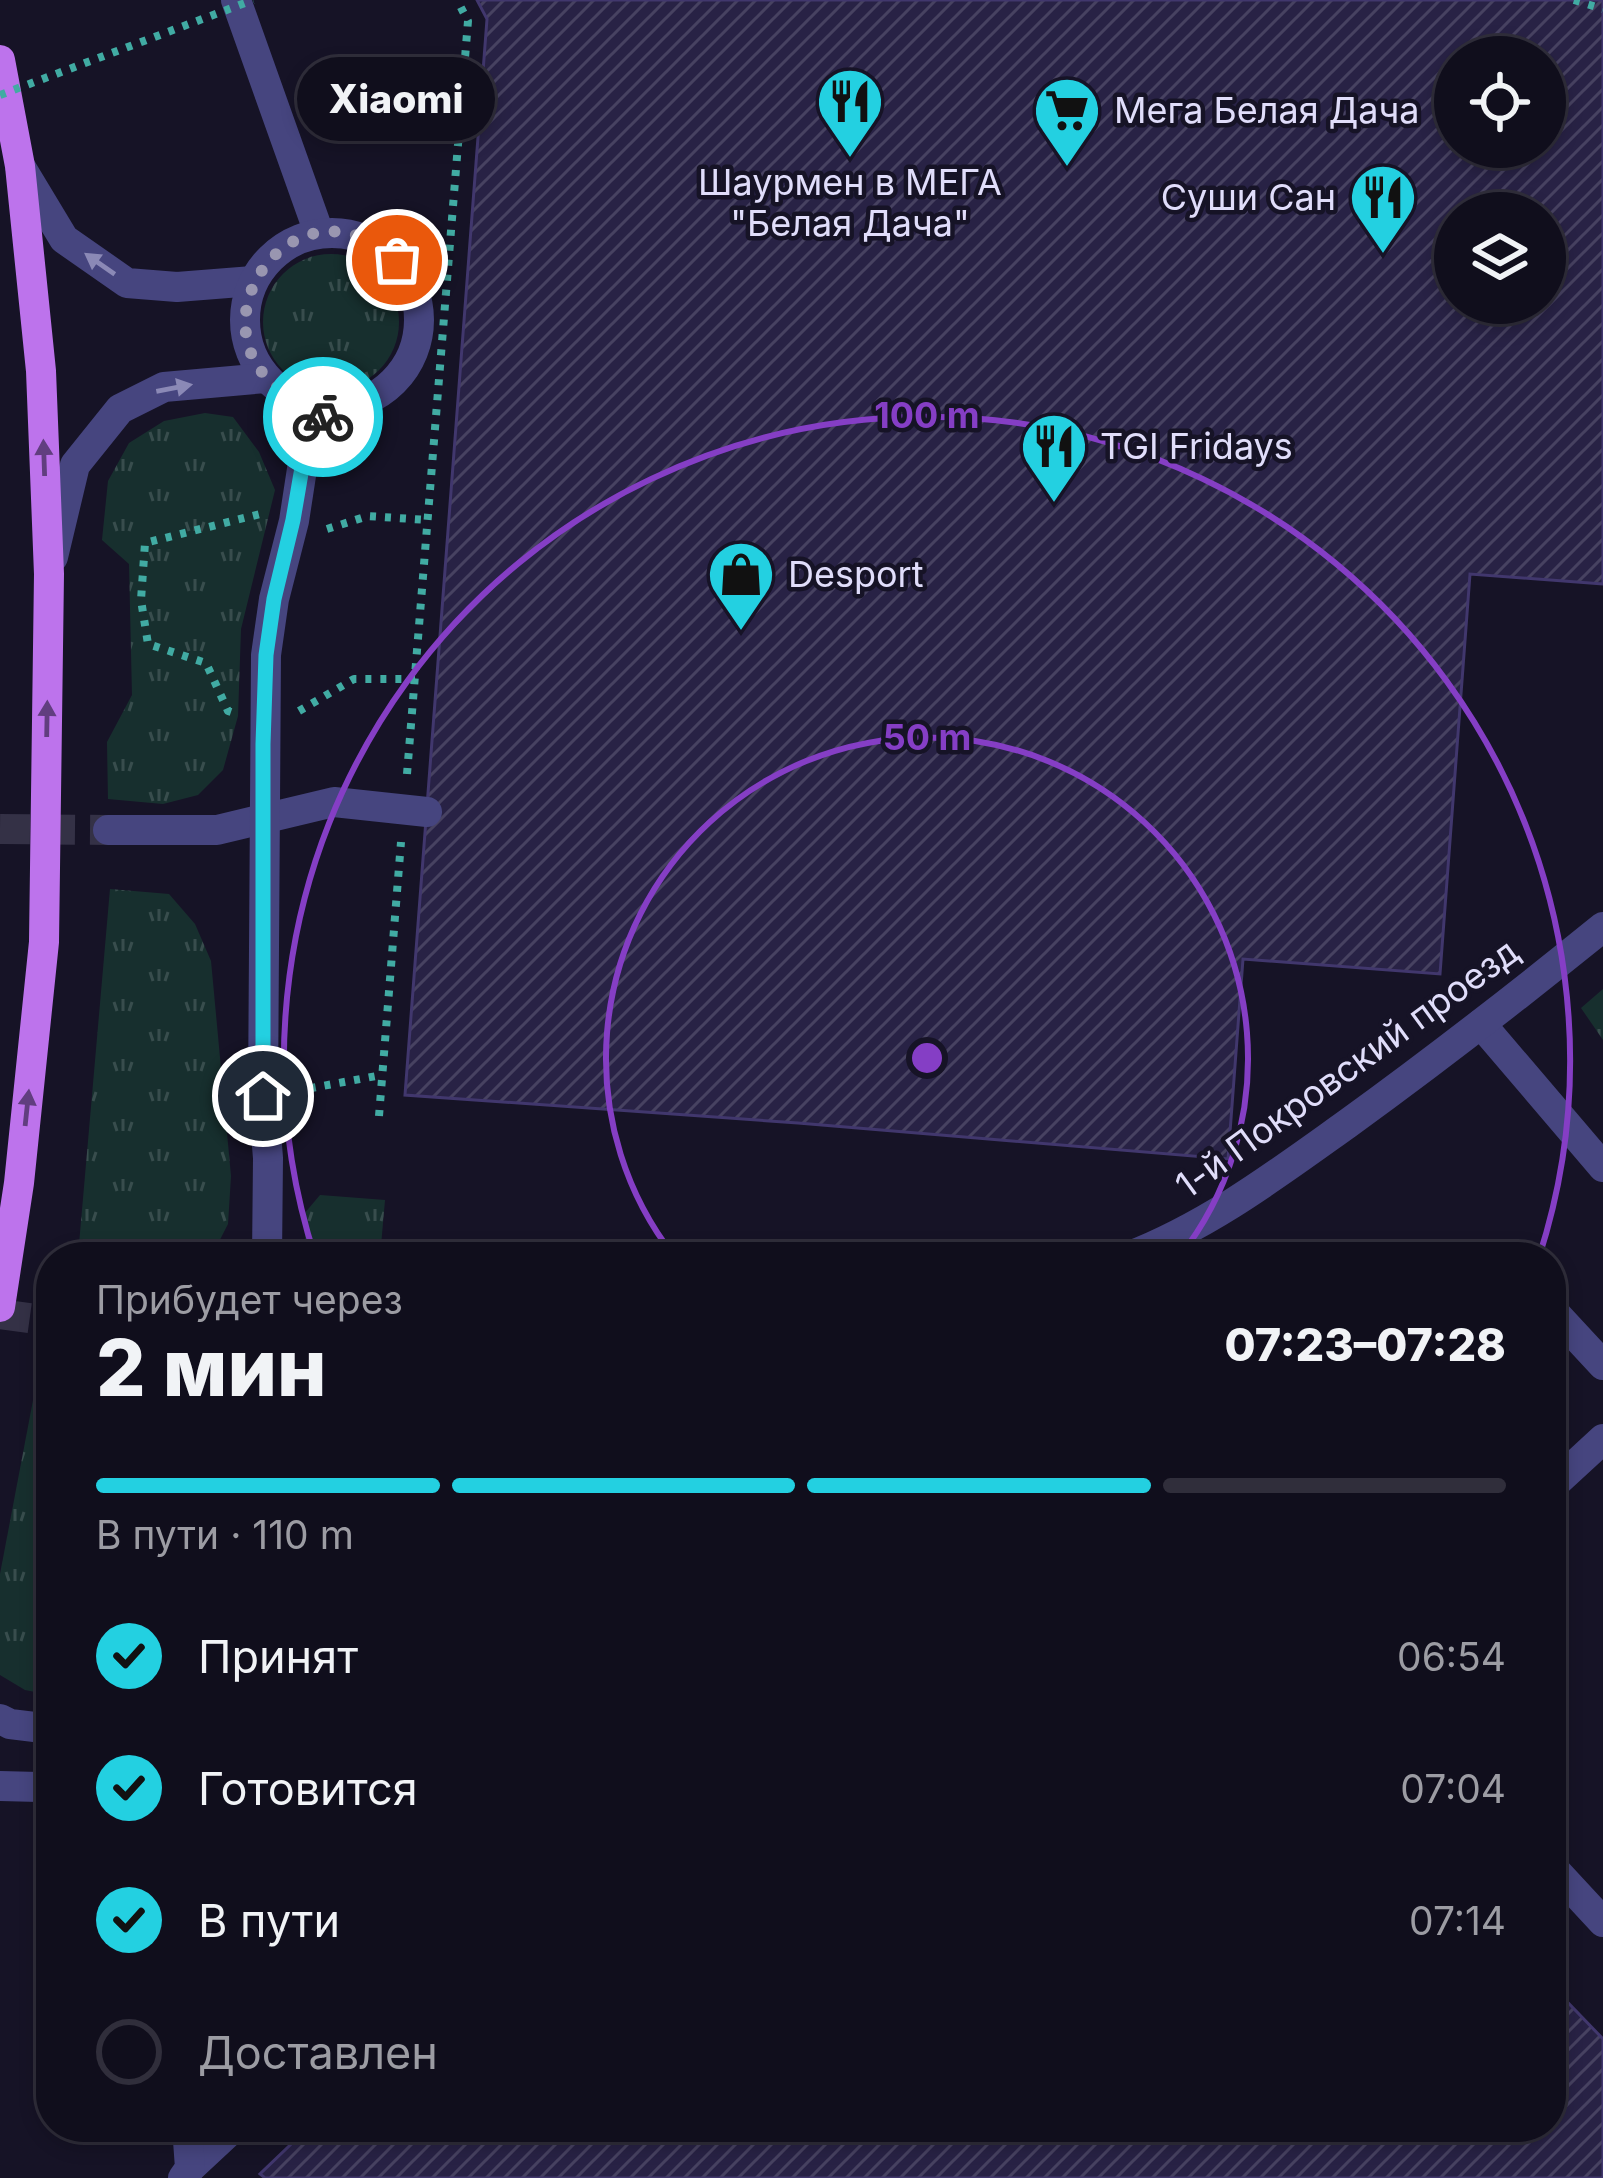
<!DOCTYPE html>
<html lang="ru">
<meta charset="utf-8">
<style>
:root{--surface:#100e1c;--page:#1e1c29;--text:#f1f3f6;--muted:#9c9ca3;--line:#302e3b;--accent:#23d0e1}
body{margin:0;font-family:Inter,sans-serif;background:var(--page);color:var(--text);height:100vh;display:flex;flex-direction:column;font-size:45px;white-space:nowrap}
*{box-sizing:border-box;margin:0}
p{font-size:39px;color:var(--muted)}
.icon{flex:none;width:66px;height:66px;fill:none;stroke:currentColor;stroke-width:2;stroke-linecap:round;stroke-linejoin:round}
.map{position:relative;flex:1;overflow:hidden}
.side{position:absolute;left:36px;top:1242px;width:1530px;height:900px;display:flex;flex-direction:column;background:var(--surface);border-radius:48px;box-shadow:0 6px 18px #0003,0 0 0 3px var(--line)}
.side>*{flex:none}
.tools{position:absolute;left:1434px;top:36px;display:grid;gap:24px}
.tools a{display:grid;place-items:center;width:132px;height:132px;border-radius:50%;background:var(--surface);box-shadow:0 6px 18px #0003,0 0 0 3px var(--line);font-size:60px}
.pin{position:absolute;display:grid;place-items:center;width:102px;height:102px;color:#fff;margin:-51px;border:6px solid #fff;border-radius:50%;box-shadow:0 3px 12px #0007}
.courier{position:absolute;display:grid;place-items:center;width:120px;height:120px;margin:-60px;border:9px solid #23d0e1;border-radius:50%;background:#fff;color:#222;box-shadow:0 3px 15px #0007}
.bubble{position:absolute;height:84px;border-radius:42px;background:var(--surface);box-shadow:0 6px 18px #0003,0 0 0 3px var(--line);font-size:39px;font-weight:800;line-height:84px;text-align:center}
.overview em{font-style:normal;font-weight:800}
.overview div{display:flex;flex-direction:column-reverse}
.overview{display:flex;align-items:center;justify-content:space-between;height:204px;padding:0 60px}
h1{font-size:78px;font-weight:800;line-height:90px}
.bar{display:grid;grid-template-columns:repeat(4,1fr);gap:18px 12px;align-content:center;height:144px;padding:0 60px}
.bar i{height:15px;border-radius:9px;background:var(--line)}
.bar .active{background:var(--accent)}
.bar p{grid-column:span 4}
ol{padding:0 60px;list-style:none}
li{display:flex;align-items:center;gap:36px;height:132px}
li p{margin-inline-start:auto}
li .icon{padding:12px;border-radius:50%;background:var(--accent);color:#111;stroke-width:4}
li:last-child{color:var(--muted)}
li i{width:66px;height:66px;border:6px solid var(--line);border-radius:50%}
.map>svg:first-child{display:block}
.grass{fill:url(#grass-tufts)}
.building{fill:url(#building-hatch);stroke:#41376d;stroke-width:3;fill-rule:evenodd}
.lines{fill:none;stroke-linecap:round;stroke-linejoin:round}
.minor-tunnel{stroke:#343146;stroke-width:30;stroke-dasharray:30 15;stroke-linecap:butt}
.path{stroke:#41aba3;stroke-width:8;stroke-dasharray:6 9;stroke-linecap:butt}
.minor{stroke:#46457f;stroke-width:30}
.major{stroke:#bd73ec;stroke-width:30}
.path-bridge{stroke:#41aba3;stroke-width:8;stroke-dasharray:6 9;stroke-linecap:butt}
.oneway{fill:#8b89b6}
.oneway2{fill:#613e7f}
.done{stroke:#9996b0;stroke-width:12;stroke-dasharray:0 21.6}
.route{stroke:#23d0e1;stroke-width:15}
.ring{fill:none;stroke:#853ec5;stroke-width:6}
.labels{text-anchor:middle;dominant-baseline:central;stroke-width:9;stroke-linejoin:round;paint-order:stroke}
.poi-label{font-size:36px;fill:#e0ddfa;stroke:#161326;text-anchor:start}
.street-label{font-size:36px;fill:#e0ddfa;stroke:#161326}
.centre{fill:#853ec5;stroke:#161326;stroke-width:6}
.ring-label{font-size:36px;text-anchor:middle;font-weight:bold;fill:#853ec5;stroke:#161326;stroke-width:9;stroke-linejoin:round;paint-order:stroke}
</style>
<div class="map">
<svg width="1603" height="2178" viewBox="0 0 1603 2178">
<defs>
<pattern id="grass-tufts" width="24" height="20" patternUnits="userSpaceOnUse" patternTransform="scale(3)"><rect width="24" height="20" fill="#172f2e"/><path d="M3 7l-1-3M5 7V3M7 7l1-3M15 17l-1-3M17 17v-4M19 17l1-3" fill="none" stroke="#384d4d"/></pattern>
<pattern id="building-hatch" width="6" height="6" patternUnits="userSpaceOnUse" patternTransform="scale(3)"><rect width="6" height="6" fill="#282245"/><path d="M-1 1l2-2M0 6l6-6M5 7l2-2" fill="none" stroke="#474261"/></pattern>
</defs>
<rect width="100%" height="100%" fill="#161326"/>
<g class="grass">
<circle cx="331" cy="322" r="68"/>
<path d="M 205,413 L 233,417 L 259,452 L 275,490 L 241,629 L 238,716 L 223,770 L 198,795 L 163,804 L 108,799 L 107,742 L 132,695 L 129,564 L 102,540 L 108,481 L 129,443 L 164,421 Z"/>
<path d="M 110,889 L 169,894 L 195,924 L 211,961 L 231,1176 L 228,1224 L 211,1257 L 78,1256 Z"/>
<path d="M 1603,989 L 1603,1040 L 1581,1008 Z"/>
<path d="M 320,1195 L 385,1200 L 380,1257 L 306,1257 L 304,1214 Z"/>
<path d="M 38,1374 L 51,1376 L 51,1695 L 25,1690 L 0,1675 L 0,1574 Z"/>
</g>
<g class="building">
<path d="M 477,0 L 1603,0 L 1603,584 L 1470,574 L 1440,974 L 1243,959 L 1228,1159 L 798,1123 L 405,1095 L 487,19 ZM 1455,57 L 1545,57 L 1545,147 L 1455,147 ZM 1455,213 L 1545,213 L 1545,303 L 1455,303 Z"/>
<path d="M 1551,1985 L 1603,2039 L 1603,2178 L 265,2178 L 260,2174 L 309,2127 L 1551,2127 Z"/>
</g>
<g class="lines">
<g class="minor-tunnel">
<path d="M 0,829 L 108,830"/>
<path d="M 0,1314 L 51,1321"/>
</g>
<g class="path">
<path d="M 1574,0 L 1603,9"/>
<path d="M 327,529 L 368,516 L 427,520"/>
<path d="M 299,711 L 354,679 L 415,679"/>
<path d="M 231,712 L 228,711 L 206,663 L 148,644 L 141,600 L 145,543 L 260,514"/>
<path d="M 407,774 L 468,21 L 457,0"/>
<path d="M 295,1091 L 382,1075"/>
<path d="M 379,1116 L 401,842"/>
</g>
<g class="minor">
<path d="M 236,0 L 319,233"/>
<path d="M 20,166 L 64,239 L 127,283 L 177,287 L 253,281"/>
<circle cx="332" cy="320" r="87"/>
<path d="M 53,557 L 75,465 L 120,409 L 164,387 L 266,378"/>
<path d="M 108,830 L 217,830 L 334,802 L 427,812"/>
<path d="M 1481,1024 L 1603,1167"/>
<path d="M 267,1257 L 268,1158 L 263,1096 L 266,655 L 274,599 L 294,521 L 304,456 L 327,408"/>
<path d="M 1127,1257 C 1208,1226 1277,1174 1347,1124 C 1434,1061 1519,995 1603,927"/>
<path d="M 1551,1309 L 1603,1365"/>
<path d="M 1551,1487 L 1603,1439"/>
<path d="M 0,1719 L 10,1724 L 51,1729"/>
<path d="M 0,1786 L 39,1787 L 51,1791"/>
<path d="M 1551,1866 L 1603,1922"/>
<path d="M 190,2168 L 234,2127"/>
<path d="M 183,2178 L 190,2168 L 187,2127"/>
</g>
<path class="major" d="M 0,60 L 20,166 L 41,371 L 49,574 L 44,942 L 19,1183 L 0,1307"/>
<path class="path-bridge" d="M 0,95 L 253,0"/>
</g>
<defs><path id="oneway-solid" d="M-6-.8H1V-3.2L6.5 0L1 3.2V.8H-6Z" transform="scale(3)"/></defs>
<g class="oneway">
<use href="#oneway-solid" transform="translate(100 264) rotate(-145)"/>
<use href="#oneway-solid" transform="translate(174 388) rotate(-11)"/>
</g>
<g class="oneway2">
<use href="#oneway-solid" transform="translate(44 458) rotate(-92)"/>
<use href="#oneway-solid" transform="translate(47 719) rotate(-89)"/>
<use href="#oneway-solid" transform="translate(27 1108) rotate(-84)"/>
</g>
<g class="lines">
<path class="done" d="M 323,417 L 327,408 C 316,405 302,403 291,397 C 189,338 276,189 374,243 C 382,247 389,254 397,260"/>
<path class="route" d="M 263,1096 L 263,744 L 266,655 L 274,599 L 293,520 L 304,456 L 323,417"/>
</g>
<g class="ring">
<path d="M674 1256A321 321 0 1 1 1180 1256"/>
<path d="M315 1257A643 643 0 1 1 1539 1257"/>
</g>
<defs>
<symbol id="restaurant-pin" viewBox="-11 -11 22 30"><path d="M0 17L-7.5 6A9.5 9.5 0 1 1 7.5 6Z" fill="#23d0e1" stroke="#161326"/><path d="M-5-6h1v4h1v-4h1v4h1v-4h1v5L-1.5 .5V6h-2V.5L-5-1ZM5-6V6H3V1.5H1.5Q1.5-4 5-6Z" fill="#111"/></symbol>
<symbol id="supermarket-pin" viewBox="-11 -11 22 30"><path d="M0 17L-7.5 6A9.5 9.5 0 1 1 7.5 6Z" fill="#23d0e1" stroke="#161326"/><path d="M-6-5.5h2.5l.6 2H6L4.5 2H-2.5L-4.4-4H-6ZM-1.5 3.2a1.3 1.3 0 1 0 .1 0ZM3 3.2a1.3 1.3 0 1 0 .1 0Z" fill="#111"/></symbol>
<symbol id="shop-pin" viewBox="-11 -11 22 30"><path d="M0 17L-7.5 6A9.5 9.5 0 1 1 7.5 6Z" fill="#23d0e1" stroke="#161326"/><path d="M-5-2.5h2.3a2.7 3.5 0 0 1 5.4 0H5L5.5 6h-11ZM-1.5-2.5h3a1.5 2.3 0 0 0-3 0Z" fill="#111"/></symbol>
</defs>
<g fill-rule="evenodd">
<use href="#restaurant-pin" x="812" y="63" width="76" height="104"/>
<use href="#supermarket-pin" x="1029" y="72" width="76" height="104"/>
<use href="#restaurant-pin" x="1345" y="159" width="76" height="104"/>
<use href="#restaurant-pin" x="1016" y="408" width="76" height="104"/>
<use href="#shop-pin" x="703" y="536" width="76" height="104"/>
</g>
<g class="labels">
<g class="poi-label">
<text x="1114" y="110">Мега Белая Дача</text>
<text x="850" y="182" text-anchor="middle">Шаурмен в МЕГА<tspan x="850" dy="41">"Белая Дача"</tspan></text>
<text x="1336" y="197" text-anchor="end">Суши Сан</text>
<text x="1100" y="446">TGI Fridays</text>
<text x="788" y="574">Desport</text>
</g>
<g class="street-label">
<text transform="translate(1347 1068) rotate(-36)">1-й Покровский проезд</text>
</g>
</g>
<circle cx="927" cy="1058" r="18" class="centre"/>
<g class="ring-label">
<text x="927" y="428">100 m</text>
<text x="927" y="750">50 m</text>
</g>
</svg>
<div class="tools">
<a><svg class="icon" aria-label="locate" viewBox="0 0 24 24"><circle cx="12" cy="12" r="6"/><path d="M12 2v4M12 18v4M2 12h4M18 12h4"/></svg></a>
<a><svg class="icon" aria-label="layers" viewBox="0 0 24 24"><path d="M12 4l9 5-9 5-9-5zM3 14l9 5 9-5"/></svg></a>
</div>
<div class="pin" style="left:397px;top:260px;background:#ea580c"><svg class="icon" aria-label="bag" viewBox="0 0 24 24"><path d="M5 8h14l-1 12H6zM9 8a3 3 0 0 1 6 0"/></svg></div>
<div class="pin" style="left:263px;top:1096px;background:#1f2937"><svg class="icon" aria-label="home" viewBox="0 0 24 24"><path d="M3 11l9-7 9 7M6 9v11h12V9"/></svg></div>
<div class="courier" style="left:323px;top:417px"><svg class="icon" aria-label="bike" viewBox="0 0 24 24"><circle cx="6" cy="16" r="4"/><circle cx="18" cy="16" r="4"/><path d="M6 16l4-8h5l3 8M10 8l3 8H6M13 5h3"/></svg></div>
<div class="bubble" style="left:297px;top:57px;width:198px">Xiaomi</div>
<section class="side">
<div class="overview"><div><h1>2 мин</h1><p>Прибудет через</p></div><em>07:23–07:28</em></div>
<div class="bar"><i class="active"></i><i class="active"></i><i class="active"></i><i></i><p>В пути · 110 m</p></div>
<ol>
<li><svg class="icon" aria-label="check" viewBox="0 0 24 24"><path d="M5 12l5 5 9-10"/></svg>Принят<p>06:54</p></li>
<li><svg class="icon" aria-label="check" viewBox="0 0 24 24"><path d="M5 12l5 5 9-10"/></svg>Готовится<p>07:04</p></li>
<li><svg class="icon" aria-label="check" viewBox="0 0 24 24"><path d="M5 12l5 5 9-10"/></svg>В пути<p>07:14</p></li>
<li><i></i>Доставлен</li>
</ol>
</section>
</div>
